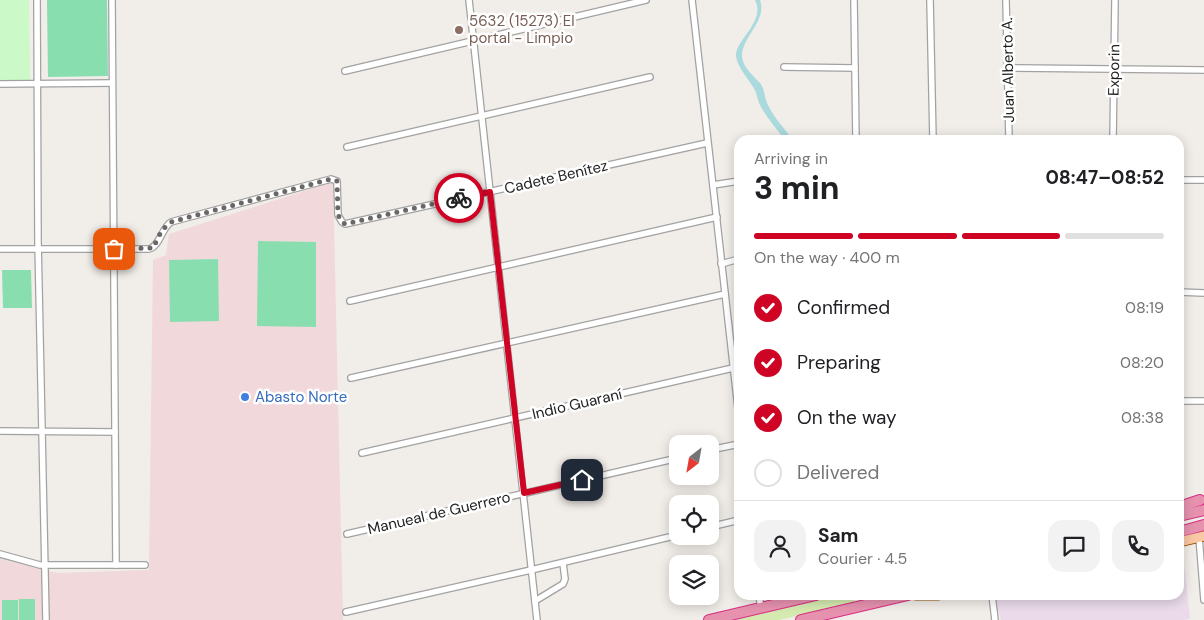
<!DOCTYPE html>
<meta charset="utf-8">
<style>
:root{--surface:#fff;--page:#f2f2f2;--text:#202124;--muted:#757577;--line:#e0e0e0;--accent:#cf0424}
body{margin:0;font-family:"DM Sans",sans-serif;background:var(--page);color:var(--text);height:100vh;display:flex;flex-direction:column;font-size:19px;white-space:nowrap}
*{box-sizing:border-box;margin:0}
p{font-size:16px;color:var(--muted)}
.icon{flex:none;width:28px;height:28px;fill:none;stroke:currentColor;stroke-width:2;stroke-linecap:round;stroke-linejoin:round}
.map{position:relative;flex:1;overflow:hidden}
.side{position:absolute;left:734px;top:135px;width:450px;height:465px;display:flex;flex-direction:column;background:var(--surface);border-radius:15px;box-shadow:0 2px 12px #0003}
.side>*{flex:none}
.needle{width:32px;rotate:211deg}
.fabs{position:absolute;left:669px;top:435px;display:grid;gap:10px}
.fabs a{display:grid;place-items:center;width:50px;height:50px;border-radius:10px;background:var(--surface);box-shadow:0 2px 12px #0003;font-size:25px}
.pin{position:absolute;display:grid;place-items:center;width:42px;height:42px;color:#fff;margin:-21px;border-radius:10px;box-shadow:0 2px 8px #0006}
.courier{position:absolute;display:grid;place-items:center;width:50px;height:50px;margin:-25px;border:4px solid #cf0424;border-radius:50%;background:#fff;color:#222;box-shadow:0 1px 6px #0007}
.headline em{font-style:normal;font-weight:700}
.headline div{display:flex;flex-direction:column-reverse}
.headline{display:flex;align-items:center;justify-content:space-between;height:85px;padding:0 20px}
h1{font-size:32px;font-weight:700;line-height:38px}
.bar{display:grid;grid-template-columns:repeat(4,1fr);gap:8px 5px;align-content:center;height:60px;padding:0 20px}
.bar i{height:6px;border-radius:4px;background:var(--line)}
.bar .active{background:var(--accent)}
.bar p{grid-column:span 4}
.line{display:flex;align-items:center;gap:12px;padding:0 20px;border-top:1px solid var(--line)}
.line div{flex:1}
.round{display:grid;place-items:center;flex:none;width:52px;height:52px;border-radius:15px;background:var(--page)}
ol{padding:0 20px;list-style:none}
li{display:flex;align-items:center;gap:15px;height:55px}
li p{margin-inline-start:auto}
li .icon{padding:5px;border-radius:50%;background:var(--accent);color:#fff;stroke-width:4}
li:last-child{color:var(--muted)}
li i{width:28px;height:28px;border:2px solid var(--line);border-radius:50%}
.map>svg:first-child{display:block}
.commercial{fill:#f1d8db}
.industrial{fill:#eadaea}
.grass{fill:#d5eab0}
.park{fill:#cbf9c8}
.pitch{fill:#89deb0}
.water{fill:#aadade}
.lines{fill:none;stroke-linecap:round;stroke-linejoin:round}
.street-casing{stroke:#a2a2a2;stroke-width:8}
.primary-casing{stroke:#9c5103;stroke-width:11}
.highway-casing{stroke:#d92c82;stroke-width:12}
.street{stroke:#fff;stroke-width:5.5}
.primary{stroke:#fac8a4;stroke-width:9}
.highway{stroke:#e692af;stroke-width:10}
.done{stroke:#6a6867;stroke-width:5;stroke-dasharray:0 9}
.route{stroke:#cf0424;stroke-width:6}
.education-dot{fill:#8d6e63;stroke:#fff;stroke-width:2}
.shop-dot{fill:#3f7fe0;stroke:#fff;stroke-width:2}
.labels{text-anchor:middle;dominant-baseline:central;stroke-width:5;stroke-linejoin:round;paint-order:stroke}
.education-label{font-size:15px;fill:#785e54;stroke:#fff;text-anchor:start}
.street-label{font-size:15px;fill:#212121;stroke:#fff}
.shop-label{font-size:15px;fill:#366cbe;stroke:#fff;text-anchor:start}
</style>
<div class="map">
<svg width="1204" height="620" viewBox="0 0 1204 620">
<rect width="100%" height="100%" fill="#f1ede8"/>
<path class="commercial" d="M 333,182 L 343,620 L 0,620 L 0,559 L 57,573 L 149,570 L 153,260 L 166,255 L 169,234 Z"/>
<path class="industrial" d="M 1182,545 L 1190,619 L 1183,620 L 1001,620 L 994,595 L 1179,595 L 1179,546 Z"/>
<path class="grass" d="M 836,595 L 853,595 L 855,603 L 779,620 L 734,620 Z"/>
<path class="park" d="M 0,0 L 29,0 L 30,80 L 0,80 Z"/>
<g class="pitch">
<path d="M 47,0 L 107,0 L 108,76 L 48,77 Z"/>
<path d="M 258,241 L 316,242 L 316,327 L 257,326 Z"/>
<path d="M 218,259 L 219,321 L 170,322 L 169,260 Z"/>
<path d="M 2,270 L 31,270 L 32,308 L 3,308 Z"/>
<rect x="19" y="599" width="16" height="21"/>
<rect x="2" y="600" width="16" height="20"/>
</g>
<path class="water" d="M 755,0 L 760,0 C 767,20 744,35 742,54 C 741,66 753,75 760,83 C 765,89 764,98 768,105 C 774,118 785,129 793,140 L 785,140 C 777,129 766,117 760,105 C 757,99 757,92 753,87 C 748,78 737,67 736,56 C 735,40 766,22 755,0 Z"/>
<g class="lines">
<defs>
<g id="street">
<path d="M 37,0 L 38,242 L 46,620"/>
<path d="M 112,0 L 116,565"/>
<path d="M 469,0 L 537,620"/>
<path d="M 692,0 L 739,417"/>
<path d="M 854,0 L 856,140"/>
<path d="M 930,0 L 933,140"/>
<path d="M 1006,0 L 1009,140"/>
<path d="M 784,67 L 855,68"/>
<path d="M 1008,68 L 1204,70"/>
<path d="M 345,71 L 646,0"/>
<path d="M 0,84 L 112,83"/>
<path d="M 1113,140 L 1115,0"/>
<path d="M 347,147 L 650,77"/>
<path d="M 1179,180 L 1204,180"/>
<path d="M 713,185 L 739,181"/>
<path d="M 0,249 L 149,249 C 160,246 161,229 171,222 L 331,179 L 337,181 L 338,215 L 342,222 L 345,224 L 707,143"/>
<path d="M 721,264 L 739,259"/>
<path d="M 1179,292 L 1204,293"/>
<path d="M 350,301 L 717,217"/>
<path d="M 351,378 L 725,294"/>
<path d="M 1179,401 L 1204,401"/>
<path d="M 0,431 L 115,432"/>
<path d="M 710,450 L 739,444"/>
<path d="M 362,453 L 733,368"/>
<path d="M 710,527 L 739,520"/>
<path d="M 347,534 L 678,458"/>
<path d="M 1199,537 L 1204,600"/>
<path d="M 0,554 L 40,565 L 145,565"/>
<path d="M 759,595 L 761,609"/>
<path d="M 992,595 L 995,620"/>
<path d="M 535,601 L 563,584 L 565,579 L 563,563"/>
<path d="M 346,612 L 531,570 L 678,535"/>
</g>
<g id="primary">
<path d="M 1179,542 L 1204,536"/>
<path d="M 916,595 L 938,595"/>
</g>
<g id="highway">
<path d="M 1179,507 L 1200,500"/>
<path d="M 1179,516 L 1204,510"/>
<path d="M 1179,532 L 1204,525"/>
<path d="M 709,620 L 816,595"/>
<path d="M 801,620 L 908,595"/>
</g>
</defs>
<use href="#street" class="street-casing"/>
<use href="#primary" class="primary-casing"/>
<use href="#highway" class="highway-casing"/>
<use href="#street" class="street"/>
<use href="#primary" class="primary"/>
<use href="#highway" class="highway"/>
</g>
<g class="lines">
<path class="done" d="M 114,249 L 153,248 L 162,230 L 171,222 L 331,179 L 337,181 L 338,215 L 342,222 L 345,224 L 459,198"/>
<path class="route" d="M 459,198 L 490,192 L 524,493 L 582,480"/>
</g>
<circle class="education-dot" cx="459" cy="30" r="5"/>
<circle class="shop-dot" cx="245" cy="397" r="5"/>
<g class="labels">
<g class="education-label">
<text x="469" y="21">5632 (15273) El<tspan x="469" dy="17">portal - Limpio</tspan></text>
</g>
<g class="street-label">
<text transform="translate(1008 70) rotate(-91)">Juan Alberto A.</text>
<text transform="translate(1114 70) rotate(-89)">Exporin</text>
<text transform="translate(556 177) rotate(-13)">Cadete Benítez</text>
<text transform="translate(577 404) rotate(-13)">Indio Guaraní</text>
<text transform="translate(439 513) rotate(-13)">Manueal de Guerrero</text>
</g>
<g class="shop-label">
<text x="255" y="397">Abasto Norte</text>
</g>
</g>
</svg>
<div class="fabs">
<a><svg class="needle" viewBox="-14 -14 28 28"><path d="M0-13l5 13h-10z" fill="#e53935"/><path d="M0 13l5-13h-10z" fill="#757577"/></svg></a>
<a><svg class="icon" aria-label="locate" viewBox="0 0 24 24"><circle cx="12" cy="12" r="6"/><path d="M12 2v4M12 18v4M2 12h4M18 12h4"/></svg></a>
<a><svg class="icon" aria-label="layers" viewBox="0 0 24 24"><path d="M12 4l9 5-9 5-9-5zM3 14l9 5 9-5"/></svg></a>
</div>
<div class="pin" style="left:114px;top:249px;background:#ea580c"><svg class="icon" aria-label="bag" viewBox="0 0 24 24"><path d="M5 8h14l-1 12H6zM9 8a3 3 0 0 1 6 0"/></svg></div>
<div class="pin" style="left:582px;top:480px;background:#1f2937"><svg class="icon" aria-label="home" viewBox="0 0 24 24"><path d="M3 11l9-7 9 7M6 9v11h12V9"/></svg></div>
<div class="courier" style="left:459px;top:198px"><svg class="icon" aria-label="bike" viewBox="0 0 24 24"><circle cx="6" cy="16" r="4"/><circle cx="18" cy="16" r="4"/><path d="M6 16l4-8h5l3 8M10 8l3 8H6M13 5h3"/></svg></div>
<section class="side">
<div class="headline"><div><h1>3 min</h1><p>Arriving in</p></div><em>08:47–08:52</em></div>
<div class="bar"><i class="active"></i><i class="active"></i><i class="active"></i><i></i><p>On the way · 400 m</p></div>
<ol>
<li><svg class="icon" aria-label="check" viewBox="0 0 24 24"><path d="M5 12l5 5 9-10"/></svg>Confirmed<p>08:19</p></li>
<li><svg class="icon" aria-label="check" viewBox="0 0 24 24"><path d="M5 12l5 5 9-10"/></svg>Preparing<p>08:20</p></li>
<li><svg class="icon" aria-label="check" viewBox="0 0 24 24"><path d="M5 12l5 5 9-10"/></svg>On the way<p>08:38</p></li>
<li><i></i>Delivered</li>
</ol>
<div class="line" style="height:90px"><a class="round"><svg class="icon" aria-label="person" viewBox="0 0 24 24"><circle cx="12" cy="8" r="4"/><path d="M4 21q1-7 8-7t8 7"/></svg></a><div><b>Sam</b><p>Courier · 4.5</p></div><a class="round"><svg class="icon" aria-label="chat" viewBox="0 0 24 24"><path d="M4 5h16v11H9l-5 4z"/></svg></a><a class="round"><svg class="icon" aria-label="phone" viewBox="0 0 24 24"><path d="M5 4h4l2 5-3 2q2 4 5 5l2-3 5 2v4C11 20 4 13 5 4z"/></svg></a></div>
</section>
</div>
